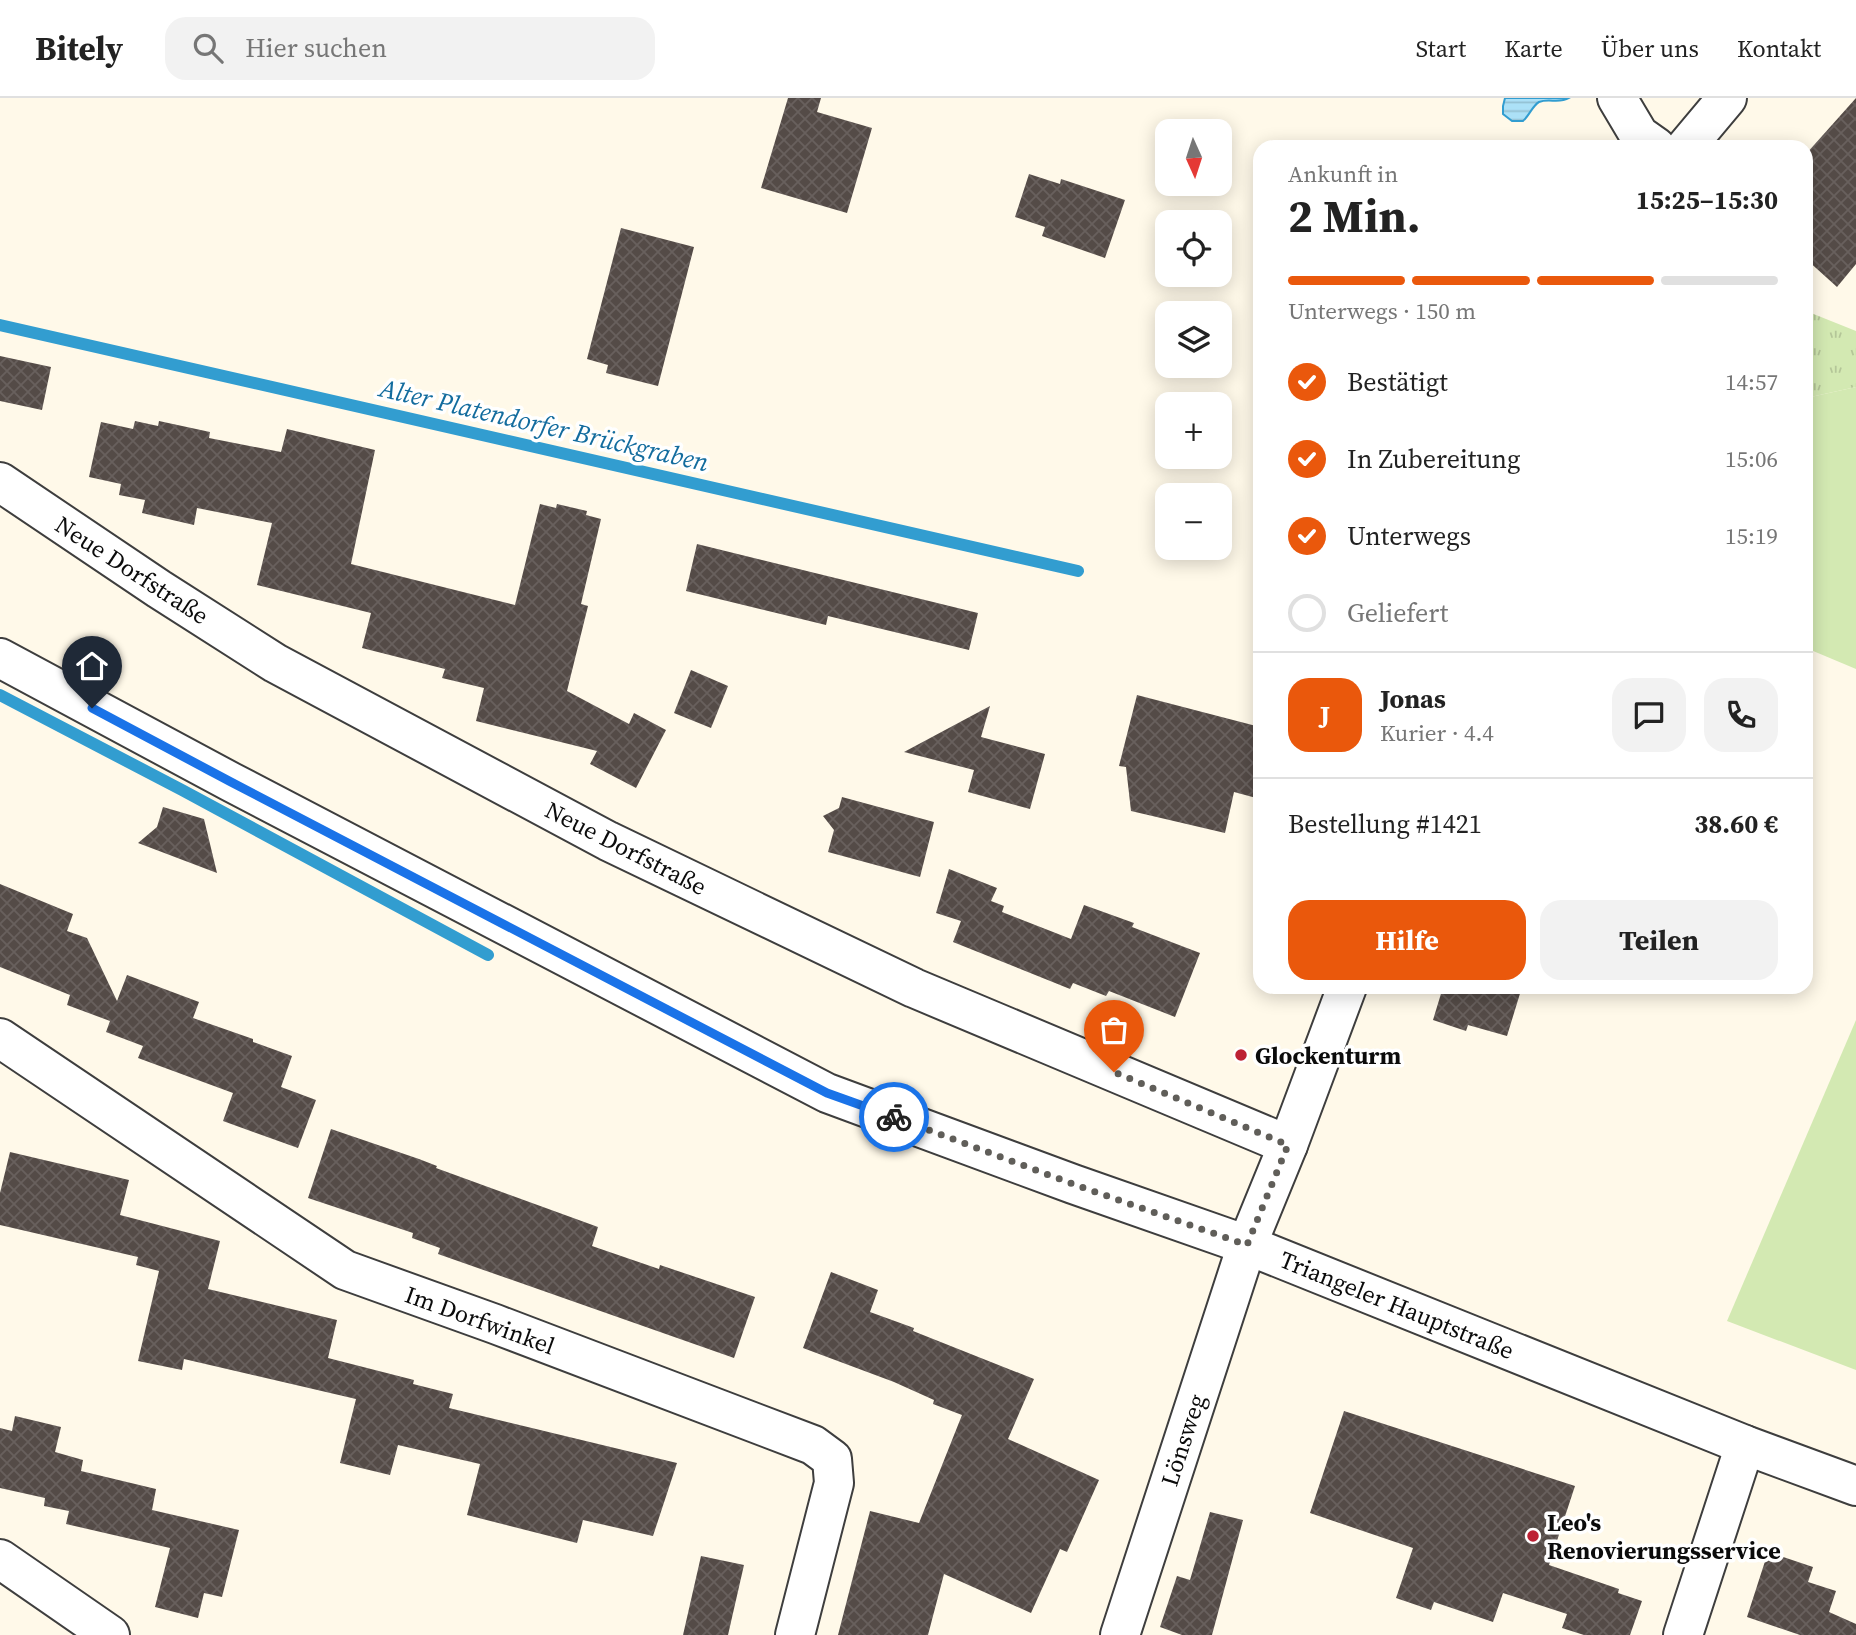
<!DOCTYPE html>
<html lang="de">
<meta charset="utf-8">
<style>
:root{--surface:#fff;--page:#f2f2f2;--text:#222;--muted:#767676;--line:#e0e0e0;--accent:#ea580c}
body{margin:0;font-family:"Source Serif 4",serif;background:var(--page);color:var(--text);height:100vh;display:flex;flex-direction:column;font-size:26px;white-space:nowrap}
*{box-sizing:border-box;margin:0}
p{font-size:23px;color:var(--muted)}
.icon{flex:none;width:38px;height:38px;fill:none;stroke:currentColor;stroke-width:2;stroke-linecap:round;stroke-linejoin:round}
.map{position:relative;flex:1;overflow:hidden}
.sheet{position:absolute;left:1253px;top:42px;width:560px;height:854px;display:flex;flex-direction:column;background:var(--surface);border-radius:21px;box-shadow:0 4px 18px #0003}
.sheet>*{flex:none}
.needle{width:46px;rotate:177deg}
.controls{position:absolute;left:1155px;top:21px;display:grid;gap:14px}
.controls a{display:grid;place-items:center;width:77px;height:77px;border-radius:14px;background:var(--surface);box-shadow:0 4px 18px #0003;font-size:35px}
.pin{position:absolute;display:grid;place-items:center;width:60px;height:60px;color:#fff;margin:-72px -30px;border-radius:50% 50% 50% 0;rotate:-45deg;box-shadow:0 0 7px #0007}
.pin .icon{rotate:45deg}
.courier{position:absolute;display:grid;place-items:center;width:70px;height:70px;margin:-35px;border:5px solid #1a73e8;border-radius:50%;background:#fff;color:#222;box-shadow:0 2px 9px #0007}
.summary em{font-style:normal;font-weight:700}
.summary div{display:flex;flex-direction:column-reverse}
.summary{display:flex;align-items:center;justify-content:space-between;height:119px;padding:0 35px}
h1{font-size:46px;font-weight:700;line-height:52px}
.bar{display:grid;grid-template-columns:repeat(4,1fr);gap:10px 7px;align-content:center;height:84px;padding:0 35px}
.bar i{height:9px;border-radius:5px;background:var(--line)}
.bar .selected{background:var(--accent)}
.bar p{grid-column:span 4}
.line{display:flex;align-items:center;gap:18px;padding:0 35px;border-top:2px solid var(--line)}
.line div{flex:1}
.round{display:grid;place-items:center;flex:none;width:74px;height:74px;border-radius:21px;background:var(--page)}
ol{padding:0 35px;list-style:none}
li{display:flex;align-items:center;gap:21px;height:77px}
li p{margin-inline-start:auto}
li .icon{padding:7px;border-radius:50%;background:var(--accent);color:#fff;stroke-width:4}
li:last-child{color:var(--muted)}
li i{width:38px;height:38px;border:4px solid var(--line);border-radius:50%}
.cta{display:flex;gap:14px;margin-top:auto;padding:14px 35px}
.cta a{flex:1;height:80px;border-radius:21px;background:var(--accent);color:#fff;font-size:28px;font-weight:700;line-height:80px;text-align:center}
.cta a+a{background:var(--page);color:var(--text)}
header{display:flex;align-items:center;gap:42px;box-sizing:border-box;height:98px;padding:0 35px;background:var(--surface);border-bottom:2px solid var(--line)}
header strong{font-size:33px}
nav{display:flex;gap:38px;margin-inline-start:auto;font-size:24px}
.search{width:490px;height:63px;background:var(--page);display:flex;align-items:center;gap:18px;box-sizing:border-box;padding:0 24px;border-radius:21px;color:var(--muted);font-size:26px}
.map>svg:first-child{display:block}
.grass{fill:url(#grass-tufts)}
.park{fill:#d3e9b2}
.water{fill:url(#water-rules);stroke:#329dd0;stroke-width:2}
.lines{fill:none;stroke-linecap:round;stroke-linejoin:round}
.stream{stroke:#329dd0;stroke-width:12}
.building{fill:url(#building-cross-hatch)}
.minor-casing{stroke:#3e3e3e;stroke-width:42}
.tertiary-casing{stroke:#3e3e3e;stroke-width:42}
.minor{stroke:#fff;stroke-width:38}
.tertiary{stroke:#fff;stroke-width:38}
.done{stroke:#605e59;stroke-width:7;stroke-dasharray:0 12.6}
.route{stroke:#1a73e8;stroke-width:9}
.poi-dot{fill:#bd2134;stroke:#fff;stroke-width:2.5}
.labels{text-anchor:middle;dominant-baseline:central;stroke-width:7;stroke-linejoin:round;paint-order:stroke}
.street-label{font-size:24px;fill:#0b0b0b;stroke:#fff}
.poi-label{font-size:24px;font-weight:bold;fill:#0b0b0b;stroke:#fff;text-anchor:start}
.water-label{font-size:26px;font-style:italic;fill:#136c9e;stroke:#fff}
</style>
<header>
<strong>Bitely</strong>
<div class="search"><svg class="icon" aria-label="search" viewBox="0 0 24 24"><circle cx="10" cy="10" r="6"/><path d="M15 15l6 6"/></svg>Hier suchen</div>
<nav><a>Start</a><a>Karte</a><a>Über uns</a><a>Kontakt</a></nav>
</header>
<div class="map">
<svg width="1856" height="1537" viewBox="0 0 1856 1537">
<defs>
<pattern id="grass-tufts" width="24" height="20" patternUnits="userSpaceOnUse" patternTransform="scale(1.75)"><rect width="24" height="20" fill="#d3e9b2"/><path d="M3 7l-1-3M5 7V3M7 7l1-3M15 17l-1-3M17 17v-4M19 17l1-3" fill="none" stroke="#b4c698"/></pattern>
<pattern id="water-rules" width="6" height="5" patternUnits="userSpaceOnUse" patternTransform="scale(1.75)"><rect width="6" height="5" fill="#ace1f7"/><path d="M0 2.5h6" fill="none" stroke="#93c0d2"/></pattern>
<pattern id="building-cross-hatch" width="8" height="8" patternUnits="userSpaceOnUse" patternTransform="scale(1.75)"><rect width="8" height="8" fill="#544b47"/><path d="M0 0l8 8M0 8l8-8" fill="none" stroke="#68605d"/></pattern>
</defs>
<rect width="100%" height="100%" fill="#fff9e9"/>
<path class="grass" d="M 1806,213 L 1856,233 L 1856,289 L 1806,300 Z"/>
<g class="park">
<path d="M 1856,289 L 1856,571 L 1806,550 L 1806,300 Z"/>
<path d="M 1856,922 L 1856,1272 L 1727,1223 Z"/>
</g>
<path class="water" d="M 1505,0 L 1569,0 C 1559,6 1549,0 1539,4 C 1533,7 1529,18 1523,23 L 1512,23 L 1503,16 L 1503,8 Z"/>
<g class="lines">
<g class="stream">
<path d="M 0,227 L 1078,473"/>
<path d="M 0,597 L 182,692 L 488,857"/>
</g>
</g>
<g class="building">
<path d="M 788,0 L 821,0 L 817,14 L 872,30 L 847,115 L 761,90 Z"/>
<path d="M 1856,0 L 1856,166 L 1837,189 L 1806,161 L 1806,56 Z"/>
<path d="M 1029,76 L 1060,86 L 1061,81 L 1125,102 L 1105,160 L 1042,138 L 1045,129 L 1015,119 Z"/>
<path d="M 621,130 L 694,149 L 658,288 L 606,275 L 608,267 L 587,261 Z"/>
<path d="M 0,258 L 51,269 L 42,312 L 0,303 Z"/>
<path d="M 135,323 L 158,328 L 159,323 L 210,334 L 209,340 L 281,354 L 287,331 L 375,352 L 351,466 L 515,507 L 540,406 L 556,410 L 557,406 L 587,413 L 586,417 L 601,421 L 581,506 L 588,508 L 567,593 L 629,626 L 634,615 L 666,632 L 636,690 L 590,666 L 597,653 L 476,623 L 484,590 L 442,580 L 445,571 L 362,550 L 371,515 L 257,487 L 272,425 L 197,410 L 194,427 L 142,415 L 145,402 L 119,397 L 121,386 L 89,379 L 101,324 L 133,331 Z"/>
<path d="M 697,446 L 978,515 L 969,552 L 828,518 L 826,527 L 686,493 Z"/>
<path d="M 691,572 L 728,588 L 711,630 L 674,615 Z"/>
<path d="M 1137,597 L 1260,629 L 1260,701 L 1234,694 L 1225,735 L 1131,713 L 1126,669 L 1119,668 Z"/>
<path d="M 990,608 L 981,639 L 1045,656 L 1030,711 L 968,694 L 974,672 L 904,654 Z"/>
<path d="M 842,699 L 934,724 L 920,779 L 828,754 L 834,732 L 823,718 L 839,710 Z"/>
<path d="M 163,709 L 204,721 L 217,775 L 138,745 L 157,729 Z"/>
<path d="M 949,771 L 997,790 L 991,803 L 1004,808 L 1002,814 L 1071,841 L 1084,807 L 1134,825 L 1132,829 L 1200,855 L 1175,919 L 1109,893 L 1106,898 L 1073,885 L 1070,891 L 953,844 L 961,823 L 936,815 Z"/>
<path d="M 0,786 L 73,816 L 67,833 L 87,840 L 117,903 L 127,877 L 199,904 L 193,920 L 253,941 L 253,944 L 292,958 L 281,989 L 316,1002 L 298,1050 L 223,1023 L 233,995 L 138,960 L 143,948 L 106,934 L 110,923 L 67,907 L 70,897 L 0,869 Z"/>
<path d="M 1443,889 L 1522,889 L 1507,938 L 1468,927 L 1466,933 L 1433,922 Z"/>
<path d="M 331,1031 L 419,1061 L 437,1068 L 436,1070 L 598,1129 L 592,1148 L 659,1171 L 660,1167 L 755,1199 L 734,1260 L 438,1156 L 440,1150 L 412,1140 L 413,1135 L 308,1100 Z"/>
<path d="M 10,1054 L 129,1082 L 120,1117 L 220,1143 L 208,1191 L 337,1222 L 328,1260 L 414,1282 L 413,1286 L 453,1296 L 449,1310 L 677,1365 L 653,1438 L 583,1422 L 577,1445 L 467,1417 L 480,1366 L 398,1347 L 390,1377 L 340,1365 L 356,1301 L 184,1261 L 182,1272 L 138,1263 L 159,1173 L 136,1167 L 138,1159 L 0,1127 L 0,1095 Z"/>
<path d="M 831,1174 L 878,1192 L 870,1214 L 914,1230 L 913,1233 L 1034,1281 L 1008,1341 L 1099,1382 L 1067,1454 L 1060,1451 L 1031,1515 L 944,1476 L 928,1537 L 838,1537 L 870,1413 L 919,1425 L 962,1317 L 933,1306 L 934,1302 L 894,1284 L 803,1250 Z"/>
<path d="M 1344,1313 L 1575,1388 L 1549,1467 L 1619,1491 L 1618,1495 L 1642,1503 L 1630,1537 L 1584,1537 L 1562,1530 L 1567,1516 L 1503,1495 L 1493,1524 L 1434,1504 L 1431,1512 L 1396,1500 L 1413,1450 L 1310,1415 Z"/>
<path d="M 15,1318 L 61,1329 L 55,1354 L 83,1362 L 81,1373 L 156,1391 L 152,1412 L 239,1432 L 222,1499 L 204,1495 L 198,1520 L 155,1509 L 170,1450 L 66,1426 L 69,1413 L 44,1408 L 45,1400 L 0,1390 L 0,1330 L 12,1333 Z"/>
<path d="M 1210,1414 L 1243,1422 L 1212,1537 L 1182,1537 L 1160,1529 L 1177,1478 L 1190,1482 Z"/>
<path d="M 1768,1454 L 1813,1469 L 1808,1484 L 1836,1493 L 1829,1514 L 1856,1526 L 1856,1537 L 1800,1537 L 1747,1519 Z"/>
<path d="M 701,1458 L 744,1467 L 728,1537 L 683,1537 Z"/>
</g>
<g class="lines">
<defs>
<g id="minor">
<path d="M 1617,0 L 1639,37 L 1656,49"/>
<path d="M 1686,49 L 1727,0"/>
<path d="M 0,384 L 159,491 L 275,565 L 608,743 L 914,890 L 1288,1047"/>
<path d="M 0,940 L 345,1172 L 495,1226 L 813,1347 L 832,1361 L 834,1385 L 795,1537"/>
<path d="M 0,1461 L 110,1537"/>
<path d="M 1120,1537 L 1247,1147 L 1288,1047 L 1347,889"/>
<path d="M 1683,1537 L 1745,1347"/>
</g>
<path id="tertiary" d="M 0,560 L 231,684 L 827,995 L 1073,1086 L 1247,1147 L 1745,1347 L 1856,1388"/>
</defs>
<use href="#minor" class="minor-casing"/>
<use href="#tertiary" class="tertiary-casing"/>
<use href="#minor" class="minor"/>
<use href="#tertiary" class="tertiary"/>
</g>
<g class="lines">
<path class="done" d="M 894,1019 L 1073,1086 L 1247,1147 L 1288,1047 L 1114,974"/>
<path class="route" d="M 92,610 L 231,684 L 827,995 L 894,1019"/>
</g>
<g class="poi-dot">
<circle cx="1241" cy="957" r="7"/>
<circle cx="1533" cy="1438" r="7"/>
</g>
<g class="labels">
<g class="street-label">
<text transform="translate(132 472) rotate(33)">Neue Dorfstraße</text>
<text transform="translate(626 750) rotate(27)">Neue Dorfstraße</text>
<text transform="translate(1397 1207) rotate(22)">Triangeler Hauptstraße</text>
<text transform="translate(480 1222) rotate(20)">Im Dorfwinkel</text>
<text transform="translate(1183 1342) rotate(-72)">Lönsweg</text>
</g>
<g class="poi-label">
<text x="1255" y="957">Glockenturm</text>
<text x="1547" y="1424">Leo's<tspan x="1547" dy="28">Renovierungsservice</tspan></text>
</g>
<g class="water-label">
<text transform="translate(544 327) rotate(13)">Alter Platendorfer Brückgraben</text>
</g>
</g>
</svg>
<div class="controls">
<a><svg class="needle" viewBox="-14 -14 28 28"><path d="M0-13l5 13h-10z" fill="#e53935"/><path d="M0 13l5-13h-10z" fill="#767676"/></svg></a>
<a><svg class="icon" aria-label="locate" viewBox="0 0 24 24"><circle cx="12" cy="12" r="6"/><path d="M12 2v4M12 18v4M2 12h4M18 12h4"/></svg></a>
<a><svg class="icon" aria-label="layers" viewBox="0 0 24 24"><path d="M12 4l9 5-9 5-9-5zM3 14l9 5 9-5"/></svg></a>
<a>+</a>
<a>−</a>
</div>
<div class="pin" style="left:1114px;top:974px;background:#ea580c"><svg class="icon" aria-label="bag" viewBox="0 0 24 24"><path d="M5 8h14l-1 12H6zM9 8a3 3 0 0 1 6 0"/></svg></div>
<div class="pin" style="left:92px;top:610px;background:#1f2937"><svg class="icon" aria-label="home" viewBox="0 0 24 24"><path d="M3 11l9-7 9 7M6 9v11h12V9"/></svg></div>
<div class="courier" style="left:894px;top:1019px"><svg class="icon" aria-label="bike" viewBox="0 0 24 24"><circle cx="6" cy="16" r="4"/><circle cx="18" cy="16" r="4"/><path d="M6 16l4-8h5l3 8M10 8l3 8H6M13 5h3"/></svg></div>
<section class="sheet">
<div class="summary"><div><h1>2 Min.</h1><p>Ankunft in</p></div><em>15:25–15:30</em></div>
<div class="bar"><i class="selected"></i><i class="selected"></i><i class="selected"></i><i></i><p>Unterwegs · 150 m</p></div>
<ol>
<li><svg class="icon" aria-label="check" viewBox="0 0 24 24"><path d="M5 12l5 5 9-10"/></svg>Bestätigt<p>14:57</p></li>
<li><svg class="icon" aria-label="check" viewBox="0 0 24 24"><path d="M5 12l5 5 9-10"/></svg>In Zubereitung<p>15:06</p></li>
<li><svg class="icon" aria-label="check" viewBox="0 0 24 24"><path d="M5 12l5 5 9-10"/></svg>Unterwegs<p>15:19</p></li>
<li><i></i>Geliefert</li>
</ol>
<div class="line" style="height:126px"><b class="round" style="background:var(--accent);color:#fff">J</b><div><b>Jonas</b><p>Kurier · 4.4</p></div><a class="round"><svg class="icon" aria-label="chat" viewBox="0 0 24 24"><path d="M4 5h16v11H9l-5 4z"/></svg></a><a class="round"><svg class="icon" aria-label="phone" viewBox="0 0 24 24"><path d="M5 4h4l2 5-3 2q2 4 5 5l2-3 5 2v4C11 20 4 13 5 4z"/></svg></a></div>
<div class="line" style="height:91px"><div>Bestellung #1421</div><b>38.60 €</b></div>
<div class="cta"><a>Hilfe</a><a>Teilen</a></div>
</section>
</div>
